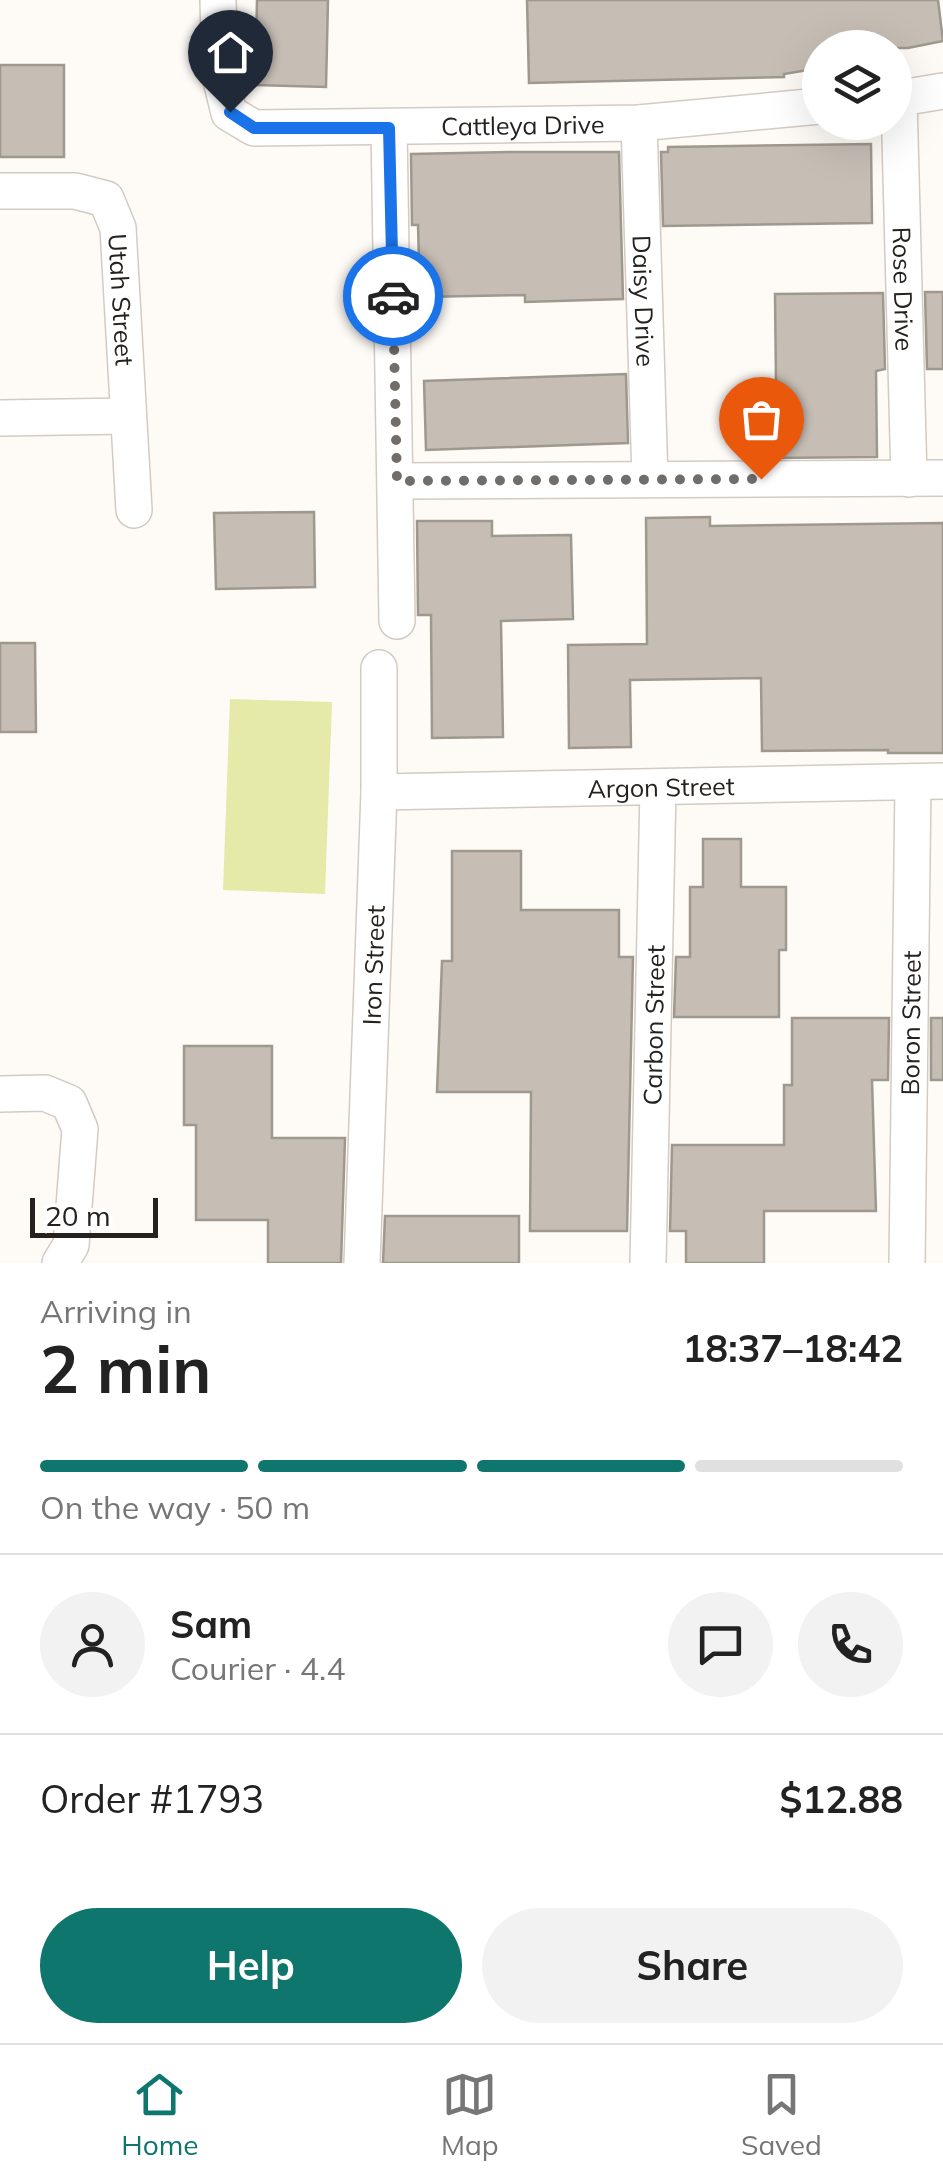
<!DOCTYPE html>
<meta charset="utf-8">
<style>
:root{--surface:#fff;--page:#f2f2f2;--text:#222;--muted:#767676;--line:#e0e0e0;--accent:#0f766e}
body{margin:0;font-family:Mulish,sans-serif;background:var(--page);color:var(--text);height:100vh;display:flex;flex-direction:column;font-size:38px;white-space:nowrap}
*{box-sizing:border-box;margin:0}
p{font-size:32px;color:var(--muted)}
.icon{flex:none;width:55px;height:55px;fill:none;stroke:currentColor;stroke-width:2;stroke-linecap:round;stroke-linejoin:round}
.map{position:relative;height:1263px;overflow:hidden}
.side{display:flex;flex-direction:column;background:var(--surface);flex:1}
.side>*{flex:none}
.buttons{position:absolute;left:802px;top:30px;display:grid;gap:20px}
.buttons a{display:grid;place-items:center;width:110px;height:110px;border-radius:50%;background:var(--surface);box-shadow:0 10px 40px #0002;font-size:50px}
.scale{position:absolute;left:30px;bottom:25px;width:128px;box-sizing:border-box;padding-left:10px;border:5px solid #24211e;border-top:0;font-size:28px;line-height:35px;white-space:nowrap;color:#24211e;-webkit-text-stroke:8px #fff;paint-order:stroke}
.pin{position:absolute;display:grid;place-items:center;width:85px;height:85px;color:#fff;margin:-102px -42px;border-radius:50% 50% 50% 0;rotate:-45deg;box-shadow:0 0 10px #0007}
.pin .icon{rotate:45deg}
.courier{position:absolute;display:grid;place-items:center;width:100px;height:100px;margin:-50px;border:8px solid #1a73e8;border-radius:50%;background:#fff;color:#222;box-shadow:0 2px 12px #0007}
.summary em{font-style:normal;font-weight:700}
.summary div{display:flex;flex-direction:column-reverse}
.summary{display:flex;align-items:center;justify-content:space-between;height:170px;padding:0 40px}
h1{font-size:65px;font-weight:700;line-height:75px}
.bar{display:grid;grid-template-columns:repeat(4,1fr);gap:15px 10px;align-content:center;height:120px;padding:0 40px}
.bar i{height:12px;border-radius:8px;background:var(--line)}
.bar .active{background:var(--accent)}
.bar p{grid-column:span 4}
.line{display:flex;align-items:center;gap:25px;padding:0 40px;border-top:2px solid var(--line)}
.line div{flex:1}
.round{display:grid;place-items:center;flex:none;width:105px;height:105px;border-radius:52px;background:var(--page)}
.action{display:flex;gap:20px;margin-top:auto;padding:20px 40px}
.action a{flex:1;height:115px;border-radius:60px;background:var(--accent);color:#fff;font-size:40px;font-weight:700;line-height:115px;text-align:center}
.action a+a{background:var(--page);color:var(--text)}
.dock{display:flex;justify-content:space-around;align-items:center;height:140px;border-top:2px solid var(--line);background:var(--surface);font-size:28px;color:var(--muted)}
.dock a{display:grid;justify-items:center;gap:5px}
.dock .active{color:var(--accent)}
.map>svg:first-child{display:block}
.green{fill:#e5eaa9}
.building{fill:#c6beb5;stroke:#9f988f;stroke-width:2.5}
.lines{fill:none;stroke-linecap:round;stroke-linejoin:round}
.street-casing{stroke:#d3cbc2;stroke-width:38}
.street{stroke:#fff;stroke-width:35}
.done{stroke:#706d6a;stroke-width:10;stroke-dasharray:0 18}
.route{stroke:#1a73e8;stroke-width:12}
.labels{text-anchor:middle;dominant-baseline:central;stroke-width:9;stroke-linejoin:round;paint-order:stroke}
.street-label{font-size:25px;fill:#24211e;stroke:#fff}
</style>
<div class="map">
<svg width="943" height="1263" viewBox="0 0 943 1263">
<rect width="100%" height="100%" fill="#fefbf7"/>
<path class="green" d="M 230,699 L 332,702 L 325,894 L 223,890 Z"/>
<g class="building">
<path d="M 257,0 L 328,0 L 326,87 L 255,85 Z"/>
<path d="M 527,0 L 938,0 L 943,41 L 908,48 L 820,48 L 820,68 L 784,74 L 784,77 L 529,83 Z"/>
<rect x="0" y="65" width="64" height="92"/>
<path d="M 871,144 L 872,223 L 663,226 L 661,152 L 668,152 L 668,147 Z"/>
<path d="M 512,152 L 619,152 L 623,299 L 525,302 L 525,295 L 420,297 L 418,225 L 412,225 L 411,154 Z"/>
<path d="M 925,292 L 943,292 L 943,369 L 927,369 Z"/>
<path d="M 883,293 L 885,369 L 876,371 L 877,457 L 770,458 L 770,385 L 776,385 L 775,294 Z"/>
<path d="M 626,374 L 628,443 L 426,450 L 424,381 Z"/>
<path d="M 314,512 L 315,587 L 216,589 L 214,513 Z"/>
<path d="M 710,517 L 710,526 L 943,523 L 943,753 L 888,753 L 888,750 L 762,751 L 761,678 L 630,680 L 631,747 L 569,748 L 568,645 L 647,644 L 646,518 Z"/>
<path d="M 417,521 L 492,521 L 492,536 L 571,535 L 573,619 L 501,621 L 503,737 L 432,738 L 431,615 L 418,615 Z"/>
<path d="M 0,643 L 35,643 L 36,732 L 0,732 Z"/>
<path d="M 703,839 L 741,839 L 741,887 L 786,887 L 786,950 L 779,950 L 779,1017 L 674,1017 L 676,957 L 690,957 L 690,887 L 703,887 Z"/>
<path d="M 452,851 L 521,851 L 521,910 L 619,910 L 619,957 L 633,957 L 627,1231 L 530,1231 L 531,1092 L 437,1092 L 442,961 L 452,961 Z"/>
<path d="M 792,1018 L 889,1018 L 888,1080 L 872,1080 L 876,1211 L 764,1211 L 764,1263 L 686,1263 L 686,1231 L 670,1231 L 672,1145 L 784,1145 L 784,1085 L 792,1085 Z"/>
<rect x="931" y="1018" width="12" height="62"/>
<path d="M 184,1046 L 272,1046 L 272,1138 L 345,1138 L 341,1263 L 268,1263 L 268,1220 L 196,1220 L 196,1125 L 184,1125 Z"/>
<path d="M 385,1216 L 519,1216 L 519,1263 L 383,1263 Z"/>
</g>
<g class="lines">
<defs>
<g id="street">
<path id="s1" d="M 218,0 L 220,76 L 229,113 L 254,128 L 639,123 L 820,106"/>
<path d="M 895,99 L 943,91"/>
<path id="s2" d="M 899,99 L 909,479"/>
<path id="s3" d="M 639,123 L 650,479"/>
<path d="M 389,128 L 397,621"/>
<path id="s4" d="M 0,191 L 75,191 L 106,199 L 118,228 L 134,510"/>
<path d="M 0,418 L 128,416"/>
<path d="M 397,481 L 943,478"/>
<path id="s5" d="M 379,792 L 943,781"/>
<path d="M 0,1094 L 45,1093 L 69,1103 L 80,1129 L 71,1245 L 60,1263"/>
<path id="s6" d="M 362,1263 L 379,792 L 379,668"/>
<path id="s7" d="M 648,1263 L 658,788"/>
<path id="s8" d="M 907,1263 L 913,782"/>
</g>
</defs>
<use href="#street" class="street-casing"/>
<use href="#street" class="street"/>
</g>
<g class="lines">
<path class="done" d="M 393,296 L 397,481 L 761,479"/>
<path class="route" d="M 230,112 L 254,128 L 389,128 L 393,296"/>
</g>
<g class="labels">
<g class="street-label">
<text stroke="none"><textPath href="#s1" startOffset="412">Cattleya Drive</textPath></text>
<text stroke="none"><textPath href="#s2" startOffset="190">Rose Drive</textPath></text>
<text stroke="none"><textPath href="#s4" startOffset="210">Utah Street</textPath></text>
<text stroke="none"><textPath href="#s3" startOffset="178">Daisy Drive</textPath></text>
<text stroke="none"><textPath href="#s5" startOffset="282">Argon Street</textPath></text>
<text stroke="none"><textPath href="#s6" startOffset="298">Iron Street</textPath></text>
<text stroke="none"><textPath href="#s8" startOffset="240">Boron Street</textPath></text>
<text stroke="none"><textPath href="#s7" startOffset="238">Carbon Street</textPath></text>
</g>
</g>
</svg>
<div class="buttons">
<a><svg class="icon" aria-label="layers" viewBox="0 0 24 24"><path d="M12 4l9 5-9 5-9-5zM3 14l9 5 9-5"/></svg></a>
</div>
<div class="scale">20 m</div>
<div class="pin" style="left:761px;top:479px;background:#ea580c"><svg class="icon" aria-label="bag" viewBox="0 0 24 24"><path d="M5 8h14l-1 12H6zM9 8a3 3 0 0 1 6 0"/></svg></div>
<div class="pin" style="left:230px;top:112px;background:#1f2937"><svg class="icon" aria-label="home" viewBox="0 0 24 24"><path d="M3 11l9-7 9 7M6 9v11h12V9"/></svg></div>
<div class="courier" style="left:393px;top:296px"><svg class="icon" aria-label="car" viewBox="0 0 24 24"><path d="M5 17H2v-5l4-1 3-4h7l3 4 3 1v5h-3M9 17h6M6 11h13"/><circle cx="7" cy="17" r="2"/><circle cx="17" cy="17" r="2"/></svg></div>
</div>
<section class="side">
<div class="summary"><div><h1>2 min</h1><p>Arriving in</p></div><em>18:37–18:42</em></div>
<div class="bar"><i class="active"></i><i class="active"></i><i class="active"></i><i></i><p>On the way · 50 m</p></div>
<div class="line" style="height:180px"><a class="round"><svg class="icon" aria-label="person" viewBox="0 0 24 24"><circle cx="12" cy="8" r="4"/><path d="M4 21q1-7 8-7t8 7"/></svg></a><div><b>Sam</b><p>Courier · 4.4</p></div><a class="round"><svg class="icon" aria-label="chat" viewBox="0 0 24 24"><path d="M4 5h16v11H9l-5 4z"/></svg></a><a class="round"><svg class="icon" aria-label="phone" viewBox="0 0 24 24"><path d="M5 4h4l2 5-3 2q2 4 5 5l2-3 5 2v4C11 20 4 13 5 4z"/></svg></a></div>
<div class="line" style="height:130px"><div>Order #1793</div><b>$12.88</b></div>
<div class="action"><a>Help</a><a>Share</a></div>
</section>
<nav class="dock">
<a class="active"><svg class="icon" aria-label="home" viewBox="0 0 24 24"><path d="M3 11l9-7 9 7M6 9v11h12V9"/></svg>Home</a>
<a><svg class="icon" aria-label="map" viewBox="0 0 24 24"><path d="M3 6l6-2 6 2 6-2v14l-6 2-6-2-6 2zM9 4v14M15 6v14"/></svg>Map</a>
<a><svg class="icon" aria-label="saved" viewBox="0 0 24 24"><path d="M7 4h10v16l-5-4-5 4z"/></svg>Saved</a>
</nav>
